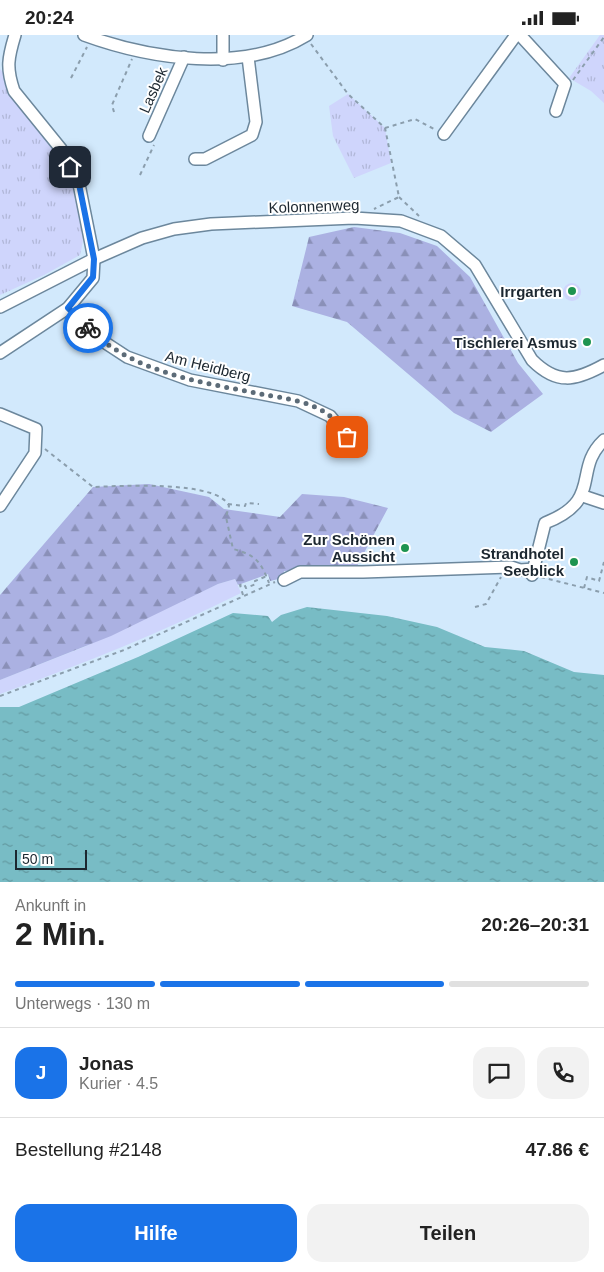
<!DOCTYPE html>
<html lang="de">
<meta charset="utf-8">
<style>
:root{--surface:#fff;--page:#f2f2f2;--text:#222;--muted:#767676;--line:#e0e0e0;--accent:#1a73e8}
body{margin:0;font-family:Helvetica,sans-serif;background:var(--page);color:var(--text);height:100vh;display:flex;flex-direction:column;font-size:19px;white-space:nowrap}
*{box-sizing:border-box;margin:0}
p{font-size:16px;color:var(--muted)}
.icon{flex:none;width:28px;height:28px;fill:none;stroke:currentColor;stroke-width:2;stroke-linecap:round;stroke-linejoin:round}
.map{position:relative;height:847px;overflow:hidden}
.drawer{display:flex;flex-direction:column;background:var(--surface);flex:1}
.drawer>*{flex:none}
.scale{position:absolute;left:15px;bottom:12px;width:72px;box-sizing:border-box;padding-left:5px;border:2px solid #1c2730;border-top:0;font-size:14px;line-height:18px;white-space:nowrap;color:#1c2730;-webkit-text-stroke:4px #fff;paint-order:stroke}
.pin{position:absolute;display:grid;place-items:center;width:42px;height:42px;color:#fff;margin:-21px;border-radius:10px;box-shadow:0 2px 8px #0006}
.courier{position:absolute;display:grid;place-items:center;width:50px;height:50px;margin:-25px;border:4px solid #1a73e8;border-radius:50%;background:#fff;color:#222;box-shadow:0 1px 6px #0007}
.summary em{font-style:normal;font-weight:700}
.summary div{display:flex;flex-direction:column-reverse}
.summary{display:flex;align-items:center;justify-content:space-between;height:85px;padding:0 15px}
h1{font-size:32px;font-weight:700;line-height:38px}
.bar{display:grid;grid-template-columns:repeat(4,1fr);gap:8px 5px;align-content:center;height:60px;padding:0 15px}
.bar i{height:6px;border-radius:4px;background:var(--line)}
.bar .on{background:var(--accent)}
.bar p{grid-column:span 4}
.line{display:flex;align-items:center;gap:12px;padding:0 15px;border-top:1px solid var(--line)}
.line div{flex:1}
.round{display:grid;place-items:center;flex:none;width:52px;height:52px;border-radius:15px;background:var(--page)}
.action{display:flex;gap:10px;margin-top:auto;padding:10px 15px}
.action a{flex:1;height:58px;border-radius:15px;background:var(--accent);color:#fff;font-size:20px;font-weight:700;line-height:58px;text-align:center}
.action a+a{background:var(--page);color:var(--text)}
.status{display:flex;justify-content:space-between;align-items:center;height:35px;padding:0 25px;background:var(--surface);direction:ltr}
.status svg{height:14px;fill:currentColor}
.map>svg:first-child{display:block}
.green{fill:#cfd5fc}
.forest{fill:url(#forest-firs)}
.park{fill:url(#park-tufts)}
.water{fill:url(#water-ripples)}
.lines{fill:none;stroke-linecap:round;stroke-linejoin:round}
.minor-casing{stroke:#6c879c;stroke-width:14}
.path{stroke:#8b9ead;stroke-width:2;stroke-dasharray:4 4;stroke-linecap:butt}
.minor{stroke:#fff;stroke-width:11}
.done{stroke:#5c6b77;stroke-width:5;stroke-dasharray:0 9}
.route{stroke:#1a73e8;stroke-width:6}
.poi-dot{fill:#1e9450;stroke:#fff;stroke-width:2}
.labels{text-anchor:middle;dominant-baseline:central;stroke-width:4;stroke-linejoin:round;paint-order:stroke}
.street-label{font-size:15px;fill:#1c2730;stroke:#fff}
.poi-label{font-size:15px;font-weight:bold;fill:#1c2730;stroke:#fff;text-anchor:end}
</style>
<div class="status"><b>20:24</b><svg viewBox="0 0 49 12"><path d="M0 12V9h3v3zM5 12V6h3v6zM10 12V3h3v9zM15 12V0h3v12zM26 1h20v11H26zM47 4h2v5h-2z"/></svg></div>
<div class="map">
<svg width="604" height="847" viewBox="0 0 604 847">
<defs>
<pattern id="forest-firs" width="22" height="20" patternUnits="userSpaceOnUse" patternTransform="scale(1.25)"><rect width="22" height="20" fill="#abb1e2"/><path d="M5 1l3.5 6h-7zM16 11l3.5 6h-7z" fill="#8a90b8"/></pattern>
<pattern id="park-tufts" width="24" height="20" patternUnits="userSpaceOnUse" patternTransform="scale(1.25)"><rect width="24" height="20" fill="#cfd5fc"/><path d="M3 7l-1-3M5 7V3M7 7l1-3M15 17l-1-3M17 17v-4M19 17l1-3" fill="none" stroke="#b1b7d8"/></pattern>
<pattern id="water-ripples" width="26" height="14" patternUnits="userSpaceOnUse" patternTransform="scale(1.25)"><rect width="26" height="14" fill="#78bcc5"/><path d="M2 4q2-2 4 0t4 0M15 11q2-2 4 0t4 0" fill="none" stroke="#6299a0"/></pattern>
</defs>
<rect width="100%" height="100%" fill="#d2e9fc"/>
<g class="green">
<circle cx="572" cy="257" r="9"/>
<path d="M 235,544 L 241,558 C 163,597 82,629 0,659 L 0,645 L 84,612 L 218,549 Z"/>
</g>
<g class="forest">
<path d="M 354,192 L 400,198 L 437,211 L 470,242 L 518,328 L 543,359 L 491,397 L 454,378 L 347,287 L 292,271 L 309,202 Z"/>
<path d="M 149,449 L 209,462 L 224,474 L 280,482 L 302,459 L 344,462 L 388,473 L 356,533 L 284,536 L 283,543 L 270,546 L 268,539 L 238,550 L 235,544 L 218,549 L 111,601 L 0,645 L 0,560 L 93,452 Z"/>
</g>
<g class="park">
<path d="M 600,0 L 604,0 L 604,68 L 591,56 L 569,43 Z"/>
<path d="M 0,34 C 11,45 19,59 27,72 C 56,113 95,167 80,220 L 44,240 L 0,260 Z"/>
<path d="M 348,59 L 385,93 L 391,128 L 354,143 L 333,101 L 329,71 Z"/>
</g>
<path class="water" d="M 307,572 L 387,581 L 437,592 L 485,612 L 524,616 L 574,637 L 604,640 L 604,847 L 0,847 L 0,672 L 19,672 L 138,622 L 233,578 L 268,581 L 272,587 L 281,580 Z"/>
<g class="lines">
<defs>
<g id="minor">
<path d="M 84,0 C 150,24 244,39 307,0"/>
<path d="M 223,0 L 223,25"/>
<path d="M 520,0 L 565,49 L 556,76"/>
<path d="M 444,99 L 516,0"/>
<path d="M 149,101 L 184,22"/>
<path d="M 195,124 L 205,124 L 252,100 L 256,87 L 248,22"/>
<path d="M 0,272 L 94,224 L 142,203 L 174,194 L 211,189 L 354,183 L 401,186 L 441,201 L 475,230 L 532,325 C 557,350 575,346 604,330"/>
<path d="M 68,273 L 101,305 L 127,322 L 190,345 L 298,366 L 330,381 L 347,402"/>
<path d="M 0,318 L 68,273 L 93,243 L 94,224 L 79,149 L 61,114 L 14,56 C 6,33 8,23 15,0"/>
<path d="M 0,379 L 36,394 L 35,418 L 0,471"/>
<path d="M 583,461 L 604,468"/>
<path d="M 532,540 L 545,488 C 604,465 572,435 604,405"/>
<path d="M 284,545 L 300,537 L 363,537 L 511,532 L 520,535 L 534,534"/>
</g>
</defs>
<use href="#minor" class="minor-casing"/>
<g class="path">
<path d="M 311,9 L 348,59 L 385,93 L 399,162 L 374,174"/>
<path d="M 71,43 L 87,12"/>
<path d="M 573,45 L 604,2"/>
<path d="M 114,77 L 112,70 L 132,24"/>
<path d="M 385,93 L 415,84 L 436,95"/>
<path d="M 140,140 L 154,110"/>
<path d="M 399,162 L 419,181"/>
<path d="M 45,414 L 93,452 C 118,451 218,445 229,471 L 226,482 L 233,514 C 256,520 261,527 269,548"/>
<path d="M 228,469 L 245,471 L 246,468 L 259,469"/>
<path d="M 541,542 L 604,558"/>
<path d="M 584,553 L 587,542 L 599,546 L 604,527"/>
<path d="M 243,560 L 240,550 L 244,549 L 246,553 L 256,549 L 255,546 L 267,541"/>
<path d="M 475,572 L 486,569 L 501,542"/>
<path d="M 0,661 L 124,615 L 275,547"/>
</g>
<use href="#minor" class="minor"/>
</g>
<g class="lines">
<path class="done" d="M 88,293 C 134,338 200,347 261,359 C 283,363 312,366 330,381 C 337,387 342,396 347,402"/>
<path class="route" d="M 70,132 L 79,149 L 94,224 L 93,242 L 68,273 L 88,293"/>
</g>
<g class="poi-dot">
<circle cx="572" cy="256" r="5"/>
<circle cx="587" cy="307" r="5"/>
<circle cx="405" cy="513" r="5"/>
<circle cx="574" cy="527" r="5"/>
</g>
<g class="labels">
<g class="street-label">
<text transform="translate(153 55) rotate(-66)">Lasbek</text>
<text transform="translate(314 171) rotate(-2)">Kolonnenweg</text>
<text transform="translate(208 331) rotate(14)">Am Heidberg</text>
</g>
<g class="poi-label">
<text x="562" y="256">Irrgarten</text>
<text x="577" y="307">Tischlerei Asmus</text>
<text x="395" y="504">Zur Schönen<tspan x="395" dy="17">Aussicht</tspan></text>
<text x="564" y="518">Strandhotel<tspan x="564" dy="17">Seeblick</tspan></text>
</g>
</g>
</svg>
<div class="scale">50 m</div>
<div class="pin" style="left:347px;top:402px;background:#ea580c"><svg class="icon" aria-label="bag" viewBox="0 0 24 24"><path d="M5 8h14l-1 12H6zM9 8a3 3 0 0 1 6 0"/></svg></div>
<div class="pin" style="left:70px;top:132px;background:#1f2937"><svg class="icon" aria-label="home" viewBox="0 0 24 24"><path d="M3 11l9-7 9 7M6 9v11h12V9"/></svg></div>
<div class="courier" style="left:88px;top:293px"><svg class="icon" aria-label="bike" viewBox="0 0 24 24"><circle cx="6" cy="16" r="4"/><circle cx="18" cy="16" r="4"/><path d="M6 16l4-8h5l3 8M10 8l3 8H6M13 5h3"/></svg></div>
</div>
<section class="drawer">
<div class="summary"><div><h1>2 Min.</h1><p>Ankunft in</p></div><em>20:26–20:31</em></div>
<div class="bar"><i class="on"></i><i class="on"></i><i class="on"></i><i></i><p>Unterwegs · 130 m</p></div>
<div class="line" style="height:90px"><b class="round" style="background:var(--accent);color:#fff">J</b><div><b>Jonas</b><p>Kurier · 4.5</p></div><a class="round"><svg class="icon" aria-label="chat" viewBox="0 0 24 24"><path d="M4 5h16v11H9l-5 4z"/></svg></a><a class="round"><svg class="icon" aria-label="phone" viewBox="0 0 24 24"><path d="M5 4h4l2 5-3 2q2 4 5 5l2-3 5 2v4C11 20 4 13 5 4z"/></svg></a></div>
<div class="line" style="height:65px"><div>Bestellung #2148</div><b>47.86 €</b></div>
<div class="action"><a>Hilfe</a><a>Teilen</a></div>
</section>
